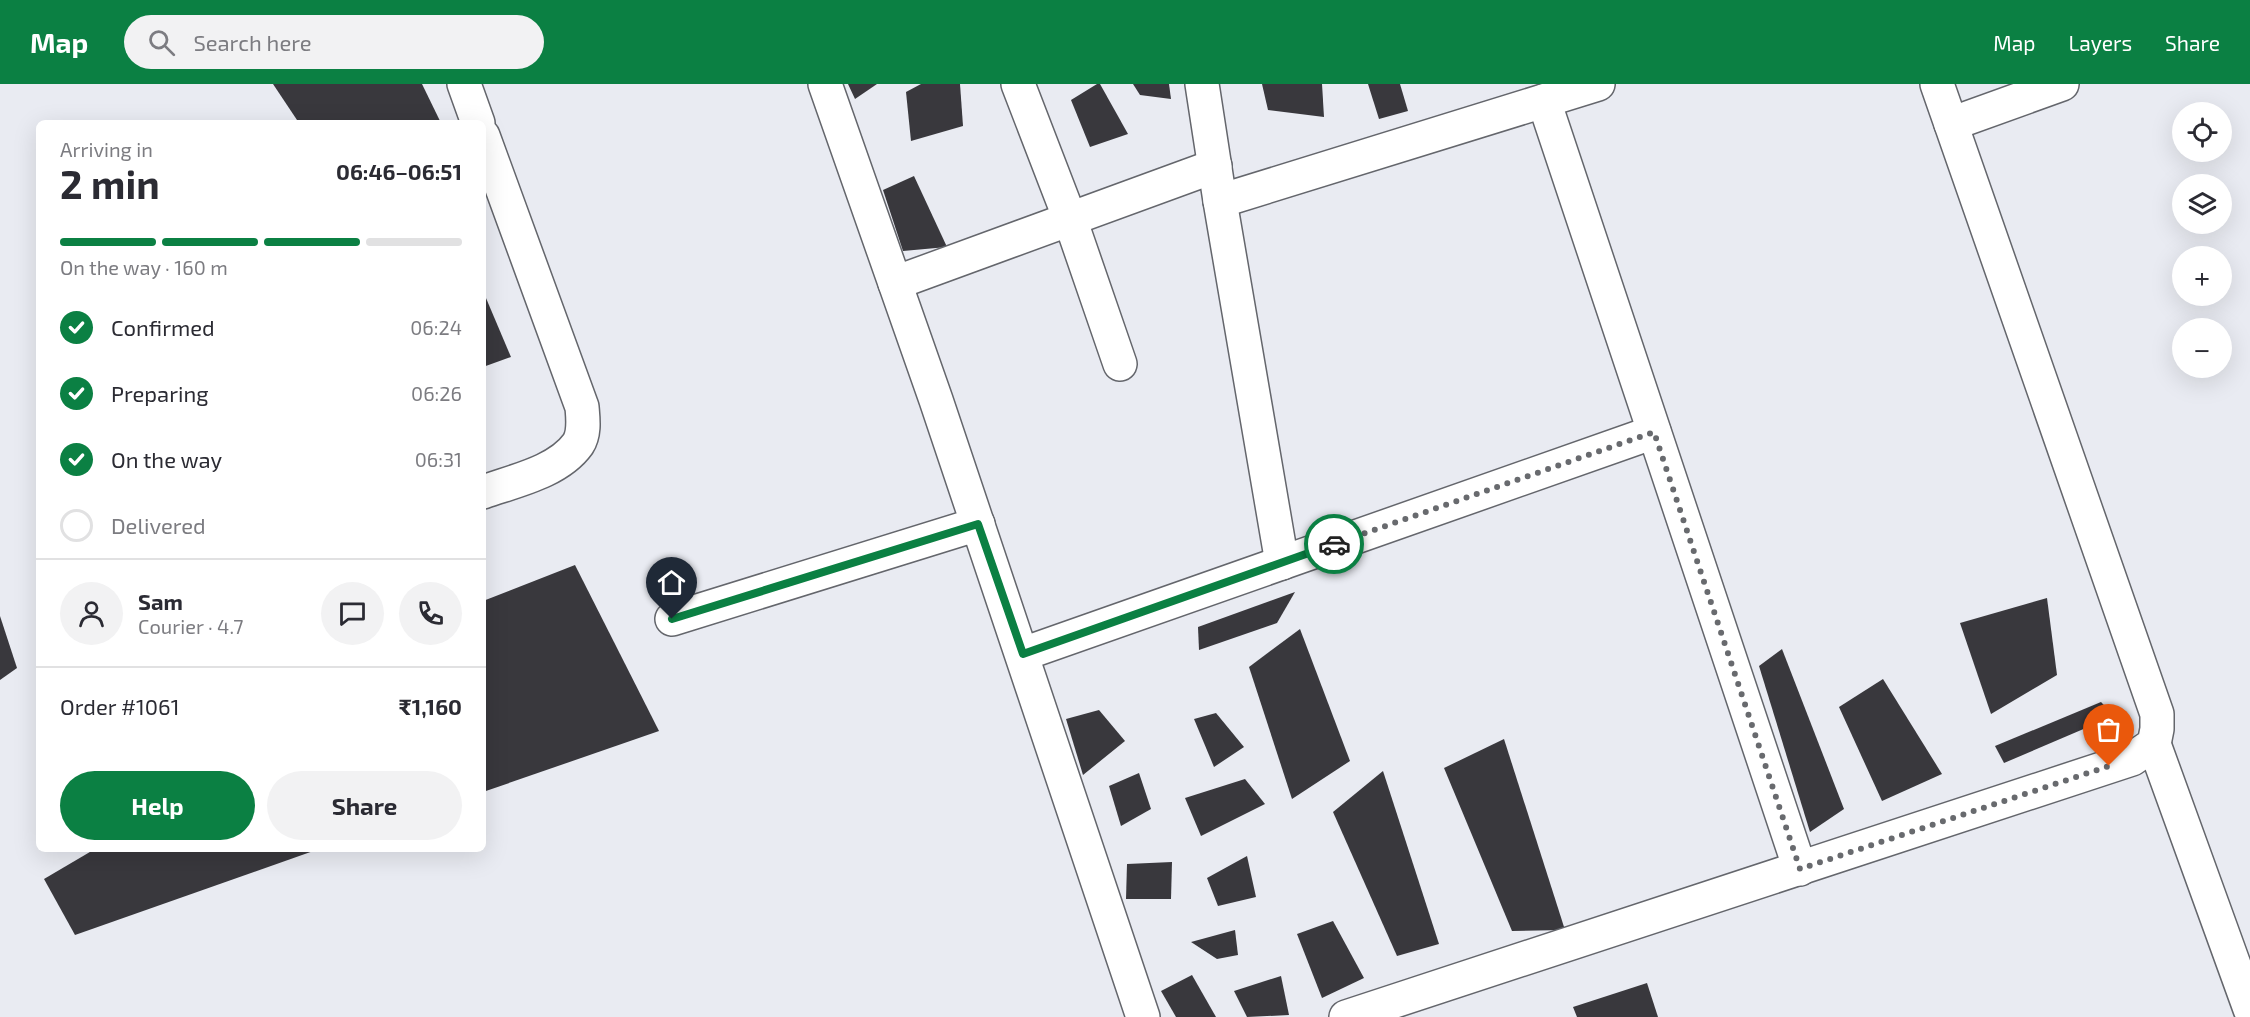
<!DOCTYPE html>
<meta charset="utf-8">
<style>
:root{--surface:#fff;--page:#f2f2f3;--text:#2b2b33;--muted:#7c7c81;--line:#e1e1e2;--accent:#0b8043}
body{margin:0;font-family:"Exo 2",sans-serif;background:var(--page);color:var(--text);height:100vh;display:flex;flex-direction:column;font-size:22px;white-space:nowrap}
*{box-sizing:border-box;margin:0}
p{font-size:20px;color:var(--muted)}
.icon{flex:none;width:33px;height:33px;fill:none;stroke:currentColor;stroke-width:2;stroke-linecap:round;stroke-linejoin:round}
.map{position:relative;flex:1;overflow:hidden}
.details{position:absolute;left:36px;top:36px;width:450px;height:732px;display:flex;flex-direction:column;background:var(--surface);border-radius:9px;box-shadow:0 6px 24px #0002}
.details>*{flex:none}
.buttons{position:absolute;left:2172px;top:18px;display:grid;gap:12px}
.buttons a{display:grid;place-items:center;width:60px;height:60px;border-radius:50%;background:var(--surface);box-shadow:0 6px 24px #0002;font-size:30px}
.pin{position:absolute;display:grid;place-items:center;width:51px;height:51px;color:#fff;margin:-62px -26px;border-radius:50% 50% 50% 0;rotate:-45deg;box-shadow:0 0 6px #0007}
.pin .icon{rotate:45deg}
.courier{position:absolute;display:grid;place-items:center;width:60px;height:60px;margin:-30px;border:4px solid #0b8043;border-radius:50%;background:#fff;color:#222;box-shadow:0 2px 8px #0007}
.overview em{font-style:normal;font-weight:700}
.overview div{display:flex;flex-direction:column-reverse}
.overview{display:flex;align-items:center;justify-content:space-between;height:102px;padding:0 24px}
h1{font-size:39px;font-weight:700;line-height:45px}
.bar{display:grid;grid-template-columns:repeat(4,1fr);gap:9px 6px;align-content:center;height:72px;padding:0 24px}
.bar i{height:8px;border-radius:4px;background:var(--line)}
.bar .current{background:var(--accent)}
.bar p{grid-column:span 4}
.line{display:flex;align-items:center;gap:15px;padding:0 24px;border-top:2px solid var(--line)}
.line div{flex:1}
.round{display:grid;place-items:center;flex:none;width:63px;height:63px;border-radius:32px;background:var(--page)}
ol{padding:0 24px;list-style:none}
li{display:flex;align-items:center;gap:18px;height:66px}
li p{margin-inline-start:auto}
li .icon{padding:6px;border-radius:50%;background:var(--accent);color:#fff;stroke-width:4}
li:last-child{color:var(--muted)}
li i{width:33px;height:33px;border:3px solid var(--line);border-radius:50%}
.button{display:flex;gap:12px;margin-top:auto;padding:12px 24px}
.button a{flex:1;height:69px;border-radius:36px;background:var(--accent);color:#fff;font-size:24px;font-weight:700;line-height:69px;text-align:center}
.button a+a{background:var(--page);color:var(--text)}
header{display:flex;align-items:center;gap:36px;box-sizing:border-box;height:84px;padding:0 30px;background:var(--accent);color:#fff}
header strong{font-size:28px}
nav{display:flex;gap:33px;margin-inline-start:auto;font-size:21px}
.search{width:420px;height:54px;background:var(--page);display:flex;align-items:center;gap:15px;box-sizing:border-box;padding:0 21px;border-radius:33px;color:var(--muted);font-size:22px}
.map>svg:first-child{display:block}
.building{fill:#39383d}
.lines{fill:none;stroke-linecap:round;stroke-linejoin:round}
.minor-casing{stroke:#64666c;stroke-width:36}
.minor{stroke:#fff;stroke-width:33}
.done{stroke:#686a6e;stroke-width:6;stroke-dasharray:0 10.8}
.route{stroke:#0b8043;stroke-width:8}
</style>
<header>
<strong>Map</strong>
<div class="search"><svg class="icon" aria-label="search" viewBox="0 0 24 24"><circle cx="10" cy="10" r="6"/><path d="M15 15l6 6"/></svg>Search here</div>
<nav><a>Map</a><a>Layers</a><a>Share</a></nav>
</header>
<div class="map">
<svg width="2250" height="933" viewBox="0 0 2250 933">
<rect width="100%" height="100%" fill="#e9ebf2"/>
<g class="building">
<path d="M 273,0 L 422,0 L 441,39 L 299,39 Z"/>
<path d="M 848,0 L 877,0 L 855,15 Z"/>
<path d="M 921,0 L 960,0 L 963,42 L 911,57 L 906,8 Z"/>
<path d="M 1097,0 L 1100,0 L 1128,50 L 1090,63 L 1071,16 Z"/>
<path d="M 1133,0 L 1169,0 L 1171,15 L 1140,11 Z"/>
<path d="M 1262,0 L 1322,0 L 1324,33 L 1268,26 Z"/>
<path d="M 1368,0 L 1400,0 L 1408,27 L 1379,35 Z"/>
<path d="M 914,92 L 947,163 L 903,167 L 883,106 Z"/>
<path d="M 483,207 L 511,273 L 483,283 Z"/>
<path d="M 575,481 L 659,647 L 483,708 L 483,517 Z"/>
<path d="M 1295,508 L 1277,539 L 1199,566 L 1198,543 Z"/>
<path d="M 2047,514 L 2057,591 L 1991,630 L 1960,539 Z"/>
<path d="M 0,532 L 17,584 L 0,596 Z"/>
<path d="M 1300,545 L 1350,677 L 1292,715 L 1249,583 Z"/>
<path d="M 1782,565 L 1844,725 L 1810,748 L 1759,582 Z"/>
<path d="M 1883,595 L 1942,690 L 1882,717 L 1839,623 Z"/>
<path d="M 2101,618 L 2114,632 L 2004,679 L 1995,662 Z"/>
<path d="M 1099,626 L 1125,657 L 1083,691 L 1066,635 Z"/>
<path d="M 1216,629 L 1244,663 L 1214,683 L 1194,635 Z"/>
<path d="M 1504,655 L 1565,846 L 1512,847 L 1444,684 Z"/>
<path d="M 1383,687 L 1439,860 L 1397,872 L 1333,728 Z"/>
<path d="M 1139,689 L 1151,725 L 1121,742 L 1109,702 Z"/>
<path d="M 1245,695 L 1265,720 L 1201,752 L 1185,714 Z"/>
<path d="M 95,765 L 319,765 L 75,851 L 44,795 Z"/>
<path d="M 1247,772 L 1256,813 L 1218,822 L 1207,794 Z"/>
<path d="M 1172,778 L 1171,815 L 1126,815 L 1127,780 Z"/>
<path d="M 1333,837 L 1364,894 L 1322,914 L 1297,850 Z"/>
<path d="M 1235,846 L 1238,871 L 1217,875 L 1191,858 Z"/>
<path d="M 1192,891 L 1216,933 L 1176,933 L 1161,907 Z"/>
<path d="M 1281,892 L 1289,931 L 1247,933 L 1234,907 Z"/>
<path d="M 1647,899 L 1658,933 L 1577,933 L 1573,923 Z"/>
</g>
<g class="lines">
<defs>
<g id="minor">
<path d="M 464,0 L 478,39"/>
<path d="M 825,0 L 936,316 L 1143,933"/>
<path d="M 1018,0 L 1070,135 L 1120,280"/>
<path d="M 1202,0 L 1220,117 L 1282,479"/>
<path d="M 1544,17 L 1800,785"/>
<path d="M 1951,40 L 2062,0"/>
<path d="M 483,52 L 582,323 C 583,335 585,349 578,360 C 558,388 514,397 483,408"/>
<path d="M 1220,117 L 1598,0"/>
<path d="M 895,199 L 1215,82"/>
<path d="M 672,535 L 978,440"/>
<path d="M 1023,570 L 1654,348"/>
<path d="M 2154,660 L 2250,925"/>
<path d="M 1346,933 L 2132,675 L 2154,660 L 2157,645 L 2157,630 L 1937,0"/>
</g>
</defs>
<use href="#minor" class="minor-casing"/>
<use href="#minor" class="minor"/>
</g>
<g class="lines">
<path class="done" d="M 1334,460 L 1654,348 L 1800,785 L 2109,682"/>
<path class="route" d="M 672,535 L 978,440 L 1023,570 L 1334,460"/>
</g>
</svg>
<div class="buttons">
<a><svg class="icon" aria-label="locate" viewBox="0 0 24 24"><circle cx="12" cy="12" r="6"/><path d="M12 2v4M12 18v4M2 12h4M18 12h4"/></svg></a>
<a><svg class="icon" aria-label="layers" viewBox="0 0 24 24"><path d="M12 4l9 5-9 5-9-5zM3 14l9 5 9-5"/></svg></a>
<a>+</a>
<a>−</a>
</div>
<div class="pin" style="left:2109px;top:682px;background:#ea580c"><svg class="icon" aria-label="bag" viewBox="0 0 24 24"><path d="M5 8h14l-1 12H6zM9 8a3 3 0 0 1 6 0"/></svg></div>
<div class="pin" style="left:672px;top:535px;background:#1f2937"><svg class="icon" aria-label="home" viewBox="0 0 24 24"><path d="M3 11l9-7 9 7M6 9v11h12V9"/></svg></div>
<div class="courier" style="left:1334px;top:460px"><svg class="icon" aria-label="car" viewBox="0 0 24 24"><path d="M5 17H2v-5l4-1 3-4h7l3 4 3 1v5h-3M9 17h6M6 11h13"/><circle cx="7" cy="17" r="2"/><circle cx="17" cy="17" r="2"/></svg></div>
<section class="details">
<div class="overview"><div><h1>2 min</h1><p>Arriving in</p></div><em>06:46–06:51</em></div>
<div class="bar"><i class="current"></i><i class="current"></i><i class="current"></i><i></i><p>On the way · 160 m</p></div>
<ol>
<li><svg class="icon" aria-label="check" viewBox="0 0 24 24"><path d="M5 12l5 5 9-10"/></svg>Confirmed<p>06:24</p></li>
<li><svg class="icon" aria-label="check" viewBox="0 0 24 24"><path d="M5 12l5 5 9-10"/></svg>Preparing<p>06:26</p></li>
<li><svg class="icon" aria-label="check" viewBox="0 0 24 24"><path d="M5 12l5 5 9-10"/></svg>On the way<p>06:31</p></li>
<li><i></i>Delivered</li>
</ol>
<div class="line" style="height:108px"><a class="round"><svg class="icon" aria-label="person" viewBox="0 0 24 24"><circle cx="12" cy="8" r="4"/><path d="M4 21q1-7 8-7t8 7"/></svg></a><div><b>Sam</b><p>Courier · 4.7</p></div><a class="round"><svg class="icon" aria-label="chat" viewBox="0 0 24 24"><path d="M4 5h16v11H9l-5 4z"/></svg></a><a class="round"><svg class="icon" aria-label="phone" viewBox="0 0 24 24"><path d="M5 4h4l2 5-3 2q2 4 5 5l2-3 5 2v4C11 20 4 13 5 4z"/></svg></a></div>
<div class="line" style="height:78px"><div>Order #1061</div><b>₹1,160</b></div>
<div class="button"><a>Help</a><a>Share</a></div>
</section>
</div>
